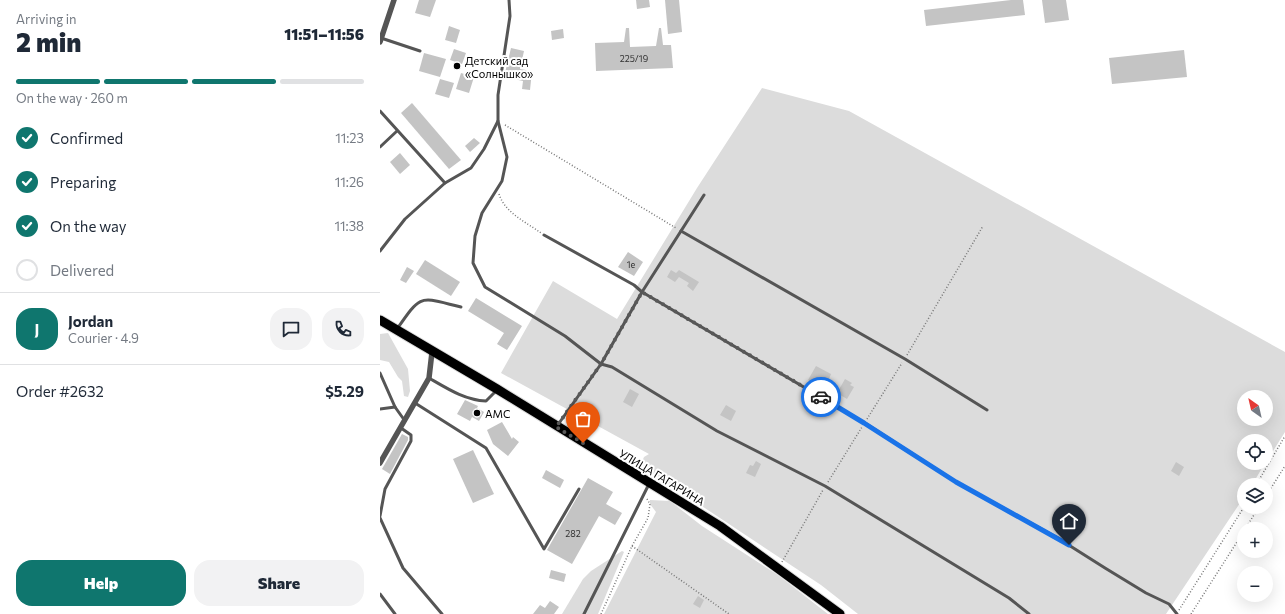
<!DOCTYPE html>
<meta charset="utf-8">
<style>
:root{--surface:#fff;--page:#f2f2f3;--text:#1f2937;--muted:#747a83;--line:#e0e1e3;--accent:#0f766e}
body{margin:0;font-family:Commissioner,sans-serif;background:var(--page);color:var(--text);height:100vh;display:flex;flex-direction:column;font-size:15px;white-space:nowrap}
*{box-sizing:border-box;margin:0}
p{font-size:13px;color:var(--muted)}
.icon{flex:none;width:22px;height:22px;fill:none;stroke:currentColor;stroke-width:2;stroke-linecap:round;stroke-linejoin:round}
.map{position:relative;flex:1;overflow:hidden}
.sheet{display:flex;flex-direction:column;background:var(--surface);width:380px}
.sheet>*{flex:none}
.needle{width:26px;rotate:326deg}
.fabs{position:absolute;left:857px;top:390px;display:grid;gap:8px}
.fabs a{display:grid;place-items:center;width:36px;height:36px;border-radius:50%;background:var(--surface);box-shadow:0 4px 16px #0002;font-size:20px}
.pin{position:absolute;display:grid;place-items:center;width:34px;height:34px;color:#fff;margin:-41px -17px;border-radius:50% 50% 50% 0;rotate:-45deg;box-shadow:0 0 4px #0007}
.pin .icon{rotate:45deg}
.courier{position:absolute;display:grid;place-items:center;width:40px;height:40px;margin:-20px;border:3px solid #1a73e8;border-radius:50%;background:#fff;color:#222;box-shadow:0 1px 5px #0007}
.head em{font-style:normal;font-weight:800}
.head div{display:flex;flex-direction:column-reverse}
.head{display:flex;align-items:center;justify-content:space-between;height:68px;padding:0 16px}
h1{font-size:26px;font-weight:800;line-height:30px}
.bar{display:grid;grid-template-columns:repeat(4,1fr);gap:6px 4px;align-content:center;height:48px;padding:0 16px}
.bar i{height:5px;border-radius:3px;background:var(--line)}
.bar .active{background:var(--accent)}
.bar p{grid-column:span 4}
.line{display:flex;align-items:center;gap:10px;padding:0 16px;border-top:1px solid var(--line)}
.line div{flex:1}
.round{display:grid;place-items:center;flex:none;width:42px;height:42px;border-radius:16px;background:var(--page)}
ol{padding:0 16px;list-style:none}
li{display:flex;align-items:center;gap:12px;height:44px}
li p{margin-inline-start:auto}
li .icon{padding:4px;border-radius:50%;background:var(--accent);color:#fff;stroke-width:4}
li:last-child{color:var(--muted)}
li i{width:22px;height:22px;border:2px solid var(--line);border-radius:50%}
.primary-button{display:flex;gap:8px;margin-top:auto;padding:8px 16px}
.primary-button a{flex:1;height:46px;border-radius:16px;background:var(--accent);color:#fff;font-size:16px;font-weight:800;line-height:46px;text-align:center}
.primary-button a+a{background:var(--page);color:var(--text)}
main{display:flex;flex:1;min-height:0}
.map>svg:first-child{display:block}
.green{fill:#dcdcdc;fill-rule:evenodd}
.building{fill:#c4c4c4}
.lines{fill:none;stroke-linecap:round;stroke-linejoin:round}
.primary-casing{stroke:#dbdbdb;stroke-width:11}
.path{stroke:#777;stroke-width:1.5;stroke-dasharray:1 2;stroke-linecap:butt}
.service{stroke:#555;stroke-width:3}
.minor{stroke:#555;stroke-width:5.5}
.primary{stroke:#000;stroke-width:9}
.done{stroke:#595959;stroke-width:4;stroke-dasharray:0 7.2}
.route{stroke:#1a73e8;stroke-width:5}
.poi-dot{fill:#000;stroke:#fff;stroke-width:1.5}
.labels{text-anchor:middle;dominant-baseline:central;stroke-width:4;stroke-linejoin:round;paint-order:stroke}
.number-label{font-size:9px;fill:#313131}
.poi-label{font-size:11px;fill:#000;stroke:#fff;text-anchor:start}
.street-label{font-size:11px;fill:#000;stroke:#fff}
</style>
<main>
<section class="sheet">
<div class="head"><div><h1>2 min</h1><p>Arriving in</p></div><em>11:51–11:56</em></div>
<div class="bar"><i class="active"></i><i class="active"></i><i class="active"></i><i></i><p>On the way · 260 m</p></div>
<ol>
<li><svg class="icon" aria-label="check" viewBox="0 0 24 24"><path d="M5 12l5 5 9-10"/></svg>Confirmed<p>11:23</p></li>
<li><svg class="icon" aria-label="check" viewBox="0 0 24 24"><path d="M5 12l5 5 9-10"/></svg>Preparing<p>11:26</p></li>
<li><svg class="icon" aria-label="check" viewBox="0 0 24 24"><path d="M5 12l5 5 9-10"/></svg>On the way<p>11:38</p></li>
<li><i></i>Delivered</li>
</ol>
<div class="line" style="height:72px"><b class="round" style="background:var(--accent);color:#fff">J</b><div><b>Jordan</b><p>Courier · 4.9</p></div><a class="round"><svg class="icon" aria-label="chat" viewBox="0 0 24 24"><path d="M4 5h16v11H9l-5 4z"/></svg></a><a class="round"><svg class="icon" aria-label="phone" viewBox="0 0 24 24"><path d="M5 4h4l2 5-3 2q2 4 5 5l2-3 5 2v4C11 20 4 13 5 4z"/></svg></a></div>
<div class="line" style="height:52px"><div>Order #2632</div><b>$5.29</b></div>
<div class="primary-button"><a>Help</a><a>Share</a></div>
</section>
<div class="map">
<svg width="905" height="614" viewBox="0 0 905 614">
<rect width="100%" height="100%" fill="#fff"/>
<g class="green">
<path d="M 382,88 L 469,111 L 905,352 L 905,432 L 886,462 L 886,441 L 864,441 L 864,463 L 885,463 L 872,485 L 864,485 L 864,497 L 786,614 L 478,614 L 441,585 L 272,473 L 261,464 L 264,457 L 269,454 L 121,373 L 173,281 L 237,319 L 317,188 ZM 864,397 L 886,397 L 886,419 L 864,419 Z"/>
<path d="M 8,333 L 28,369 L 30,391 L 28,397 L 24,396 L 22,381 L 18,377 L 9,362 L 0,360 L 0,334 Z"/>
<path d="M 270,500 L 290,501 L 322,526 L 398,575 L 448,614 L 224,614 L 276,512 L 270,504 Z"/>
<path d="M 242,551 L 244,552 L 218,614 L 182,614 L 203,579 L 211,571 Z"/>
</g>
<g class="building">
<path d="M 39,0 L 56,0 L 50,17 L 35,13 Z"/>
<path d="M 256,0 L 269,0 L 270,7 L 257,9 Z"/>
<path d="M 285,0 L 299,0 L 302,32 L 288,34 Z"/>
<path d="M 631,0 L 643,0 L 645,15 L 546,26 L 544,10 Z"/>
<path d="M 662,0 L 686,0 L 689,20 L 665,23 Z"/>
<path d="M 69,26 L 80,30 L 76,43 L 65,40 Z"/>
<path d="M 246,28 L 249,28 L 250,47 L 276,46 L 279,28 L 281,28 L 283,45 L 291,45 L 293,68 L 216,71 L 215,43 L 244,42 Z"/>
<path d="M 183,29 L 184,38 L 172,40 L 171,31 Z"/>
<path d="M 131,48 L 144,51 L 140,69 L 152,71 L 150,90 L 142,89 L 143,81 L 124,77 Z"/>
<path d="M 74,49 L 86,53 L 82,64 L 70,60 Z"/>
<path d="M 804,50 L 807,77 L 732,84 L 729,58 Z"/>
<path d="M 44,53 L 66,59 L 60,77 L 39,71 Z"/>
<path d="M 81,73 L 94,77 L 89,93 L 76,89 Z"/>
<path d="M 60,79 L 74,83 L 69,98 L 55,94 Z"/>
<path d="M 32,103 L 81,160 L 69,169 L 21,113 Z"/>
<path d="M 94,138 L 100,143 L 90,152 L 85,146 Z"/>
<path d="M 20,153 L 30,165 L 20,174 L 10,162 Z"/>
<path d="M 248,252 L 263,262 L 254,276 L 238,267 Z"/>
<path d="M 45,260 L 80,282 L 71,296 L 36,274 Z"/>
<path d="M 27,267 L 34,271 L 26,283 L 20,280 Z"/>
<path d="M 291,270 L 296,273 L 299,270 L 319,282 L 313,291 L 307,286 L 309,283 L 299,277 L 295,282 L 287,277 Z"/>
<path d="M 96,298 L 142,326 L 127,350 L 117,344 L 124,333 L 88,311 Z"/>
<path d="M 436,366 L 451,374 L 446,387 L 443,385 L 441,388 L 428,380 Z"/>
<path d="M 465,379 L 472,383 L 470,385 L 474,387 L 467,399 L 457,393 Z"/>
<path d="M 250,389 L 259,394 L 252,407 L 243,402 Z"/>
<path d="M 85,400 L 98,406 L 97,408 L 104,412 L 99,421 L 92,417 L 90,421 L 77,414 Z"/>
<path d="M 346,405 L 356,411 L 351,421 L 340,415 Z"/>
<path d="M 122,422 L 132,439 L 133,437 L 139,442 L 128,456 L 113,444 L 107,430 Z"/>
<path d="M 22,434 L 28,437 L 28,440 L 10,474 L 2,469 Z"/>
<path d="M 93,450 L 114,494 L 93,503 L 73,459 Z"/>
<path d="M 376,461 L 381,464 L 375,477 L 366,473 L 370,465 L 373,466 Z"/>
<path d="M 796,462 L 804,467 L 799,476 L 791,471 Z"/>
<path d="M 166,470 L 184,480 L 180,488 L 162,478 Z"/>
<path d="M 208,478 L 233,492 L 226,504 L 242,513 L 235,525 L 219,516 L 192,564 L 167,550 Z"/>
<path d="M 171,570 L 186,574 L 184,582 L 169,578 Z"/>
<path d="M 318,596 L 324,600 L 320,608 L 313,604 Z"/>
<path d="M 170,601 L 179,607 L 174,614 L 153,614 L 160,605 L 165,608 Z"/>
</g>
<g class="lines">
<defs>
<path id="primary" d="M 0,320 L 117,389 L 340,526 L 460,614"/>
</defs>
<use href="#primary" class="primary-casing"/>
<g class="path">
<path d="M 125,125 L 296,228"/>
<path d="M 119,194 C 125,213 146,222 161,233"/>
<path d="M 527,355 L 603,226"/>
<path d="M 487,419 L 522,363"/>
<path d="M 448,482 L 482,427"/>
<path d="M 876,485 L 905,436"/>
<path d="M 886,496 L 905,466"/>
<path d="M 865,529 L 879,507"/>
<path d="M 252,546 L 349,614"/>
<path d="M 402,562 L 443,490"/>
<path d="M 799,610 L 864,507"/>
<path d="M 221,614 L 252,546 L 268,518 L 270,504 L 267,499"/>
<path d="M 811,614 L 864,531"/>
</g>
<g class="service">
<path d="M 129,0 L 130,16 L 118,95 L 118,121 L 127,157 L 122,181 L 102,213 L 95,236 L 93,263 L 105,287 L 185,336 L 221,364 L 232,367 L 337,431 L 445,486 L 629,598 L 649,614"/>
<path d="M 1,38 L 40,51"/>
<path d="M 0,111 L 65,183 L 25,219 L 0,251"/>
<path d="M 0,147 L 17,131"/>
<path d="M 65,183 L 91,168 L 104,149 L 118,121"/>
<path d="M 301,231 L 525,359 L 607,410"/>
<path d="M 164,235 L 254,285 L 262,292 L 485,423 L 576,482 L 676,537 L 725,568 L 766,593 L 789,604 L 797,614"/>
<path d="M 17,329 C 42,293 39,297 81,307"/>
<path d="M 0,373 L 15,407 L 25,421"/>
<path d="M 49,378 C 68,389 85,400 106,401 L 116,391"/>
<path d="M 35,403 L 106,448 L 164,549 L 199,489"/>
<path d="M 0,409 L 15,407"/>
<path d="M 177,426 L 221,364 L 262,292 L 324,195"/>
<path d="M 0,516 L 5,489 L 31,441 L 31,435 L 21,428"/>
<path d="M 0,518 L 23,568 L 62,614"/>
<path d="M 0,594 L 15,614"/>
<path d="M 204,614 L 269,484"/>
</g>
<g class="minor">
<path d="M 0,42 L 14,0"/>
<path d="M 0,463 L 49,378 L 52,352"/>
</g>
<use href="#primary" class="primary"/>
</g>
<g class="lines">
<path class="done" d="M 203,443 L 176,427 L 221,364 L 262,292 L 441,397"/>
<path class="route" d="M 441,397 L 484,423 L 576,482 L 689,545"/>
</g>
<g class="poi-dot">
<circle cx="77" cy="66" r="4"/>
<circle cx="97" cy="413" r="4"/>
</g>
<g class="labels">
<g class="number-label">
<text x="254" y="58">225/19</text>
<text x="251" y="264">1е</text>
<text x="193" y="533">282</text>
</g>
<g class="poi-label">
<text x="85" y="60">Детский сад<tspan x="85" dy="13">«Солнышко»</tspan></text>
<text x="105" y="413">AMC</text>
</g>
<g class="street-label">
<text transform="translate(282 477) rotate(31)">УЛИЦА ГАГАРИНА</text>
</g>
</g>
</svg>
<div class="fabs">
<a><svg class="needle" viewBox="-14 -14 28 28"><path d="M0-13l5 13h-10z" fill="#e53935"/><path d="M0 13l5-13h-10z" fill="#747a83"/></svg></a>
<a><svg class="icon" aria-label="locate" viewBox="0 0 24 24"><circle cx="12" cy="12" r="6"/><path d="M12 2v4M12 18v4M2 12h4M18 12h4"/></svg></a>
<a><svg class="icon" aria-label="layers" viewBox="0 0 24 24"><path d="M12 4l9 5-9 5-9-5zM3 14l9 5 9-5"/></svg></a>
<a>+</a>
<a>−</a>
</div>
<div class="pin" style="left:203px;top:443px;background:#ea580c"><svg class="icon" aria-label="bag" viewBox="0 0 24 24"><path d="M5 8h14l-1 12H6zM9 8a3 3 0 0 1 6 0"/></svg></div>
<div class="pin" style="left:689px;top:545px;background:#1f2937"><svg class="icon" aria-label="home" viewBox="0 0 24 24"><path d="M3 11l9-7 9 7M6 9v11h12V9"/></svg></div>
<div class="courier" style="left:441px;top:397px"><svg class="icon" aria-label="car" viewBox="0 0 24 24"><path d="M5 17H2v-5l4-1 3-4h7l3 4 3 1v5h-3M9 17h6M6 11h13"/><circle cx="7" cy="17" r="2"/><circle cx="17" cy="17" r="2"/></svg></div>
</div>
</main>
